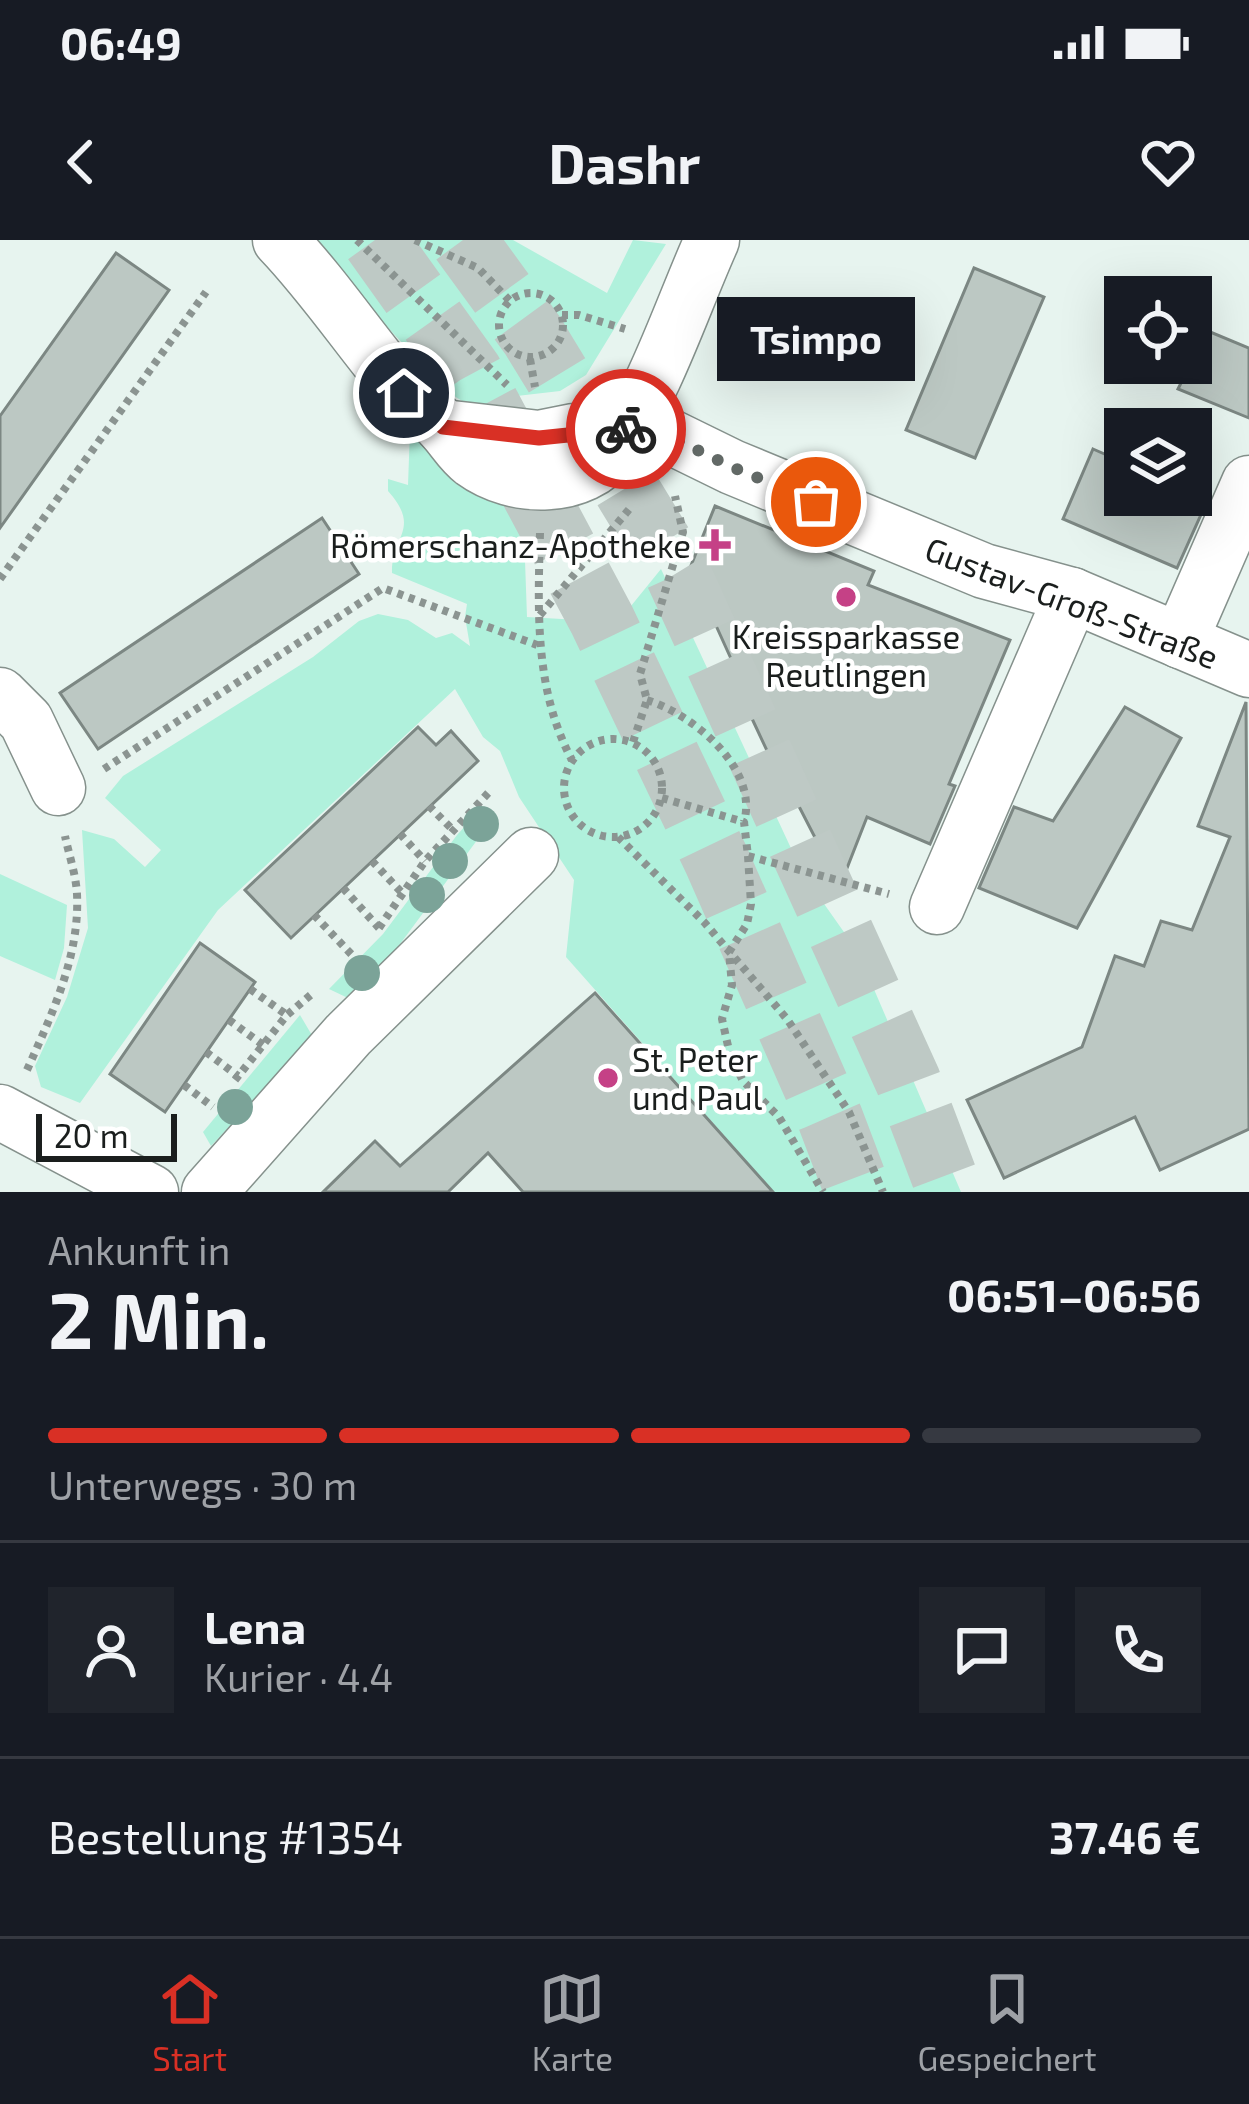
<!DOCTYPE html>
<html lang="de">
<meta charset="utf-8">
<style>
:root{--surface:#171b24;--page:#20242c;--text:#f1f3f6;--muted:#9ea1a6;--line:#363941;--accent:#d93025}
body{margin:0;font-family:"Exo 2",sans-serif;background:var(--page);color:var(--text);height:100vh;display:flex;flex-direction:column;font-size:45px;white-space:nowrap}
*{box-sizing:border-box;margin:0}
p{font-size:39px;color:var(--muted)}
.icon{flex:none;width:66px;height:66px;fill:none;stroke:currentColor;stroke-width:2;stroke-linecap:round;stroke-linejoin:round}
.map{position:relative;height:952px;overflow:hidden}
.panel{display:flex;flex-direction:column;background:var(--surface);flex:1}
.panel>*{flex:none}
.fabs{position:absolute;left:1104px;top:36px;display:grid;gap:24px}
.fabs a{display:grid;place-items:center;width:108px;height:108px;border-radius:0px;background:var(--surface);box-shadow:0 12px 48px #0002;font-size:60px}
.scale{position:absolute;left:36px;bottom:30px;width:141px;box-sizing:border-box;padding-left:12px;border:6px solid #1a1e1d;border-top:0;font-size:33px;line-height:42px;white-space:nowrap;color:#1a1e1d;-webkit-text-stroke:9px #fff;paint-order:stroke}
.pin{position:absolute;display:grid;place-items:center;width:102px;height:102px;color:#fff;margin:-51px;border:6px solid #fff;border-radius:50%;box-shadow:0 3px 12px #0007}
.courier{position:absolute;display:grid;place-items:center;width:120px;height:120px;margin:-60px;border:9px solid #d93025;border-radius:50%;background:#fff;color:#222;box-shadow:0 3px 15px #0007}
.bubble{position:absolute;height:84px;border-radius:0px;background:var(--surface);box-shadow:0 12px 48px #0002;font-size:39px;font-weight:700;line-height:84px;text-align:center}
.head em{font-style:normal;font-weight:700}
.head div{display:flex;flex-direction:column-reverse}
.head{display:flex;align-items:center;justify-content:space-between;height:204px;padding:0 48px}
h1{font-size:78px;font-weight:700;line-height:90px}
.bar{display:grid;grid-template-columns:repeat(4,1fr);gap:18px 12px;align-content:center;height:144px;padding:0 48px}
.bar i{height:15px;border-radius:9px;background:var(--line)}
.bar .on{background:var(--accent)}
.bar p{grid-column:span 4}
.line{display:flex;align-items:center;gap:30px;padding:0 48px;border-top:3px solid var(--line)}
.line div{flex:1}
.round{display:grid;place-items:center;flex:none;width:126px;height:126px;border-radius:0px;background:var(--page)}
.status{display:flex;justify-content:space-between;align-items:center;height:84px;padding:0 60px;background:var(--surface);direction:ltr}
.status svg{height:33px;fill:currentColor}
header{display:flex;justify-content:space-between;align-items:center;height:156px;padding:0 48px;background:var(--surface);font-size:54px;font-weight:700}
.dock{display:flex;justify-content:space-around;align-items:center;height:168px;border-top:3px solid var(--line);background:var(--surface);font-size:33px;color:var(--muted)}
.dock a{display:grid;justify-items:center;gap:6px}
.dock .on{color:var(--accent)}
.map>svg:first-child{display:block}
.green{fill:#b0f1dc}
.building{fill:#bcc8c3;stroke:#7c8783;stroke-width:3}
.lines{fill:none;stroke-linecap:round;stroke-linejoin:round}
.major-tunnel{stroke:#bec9c5;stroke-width:66;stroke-dasharray:66 33;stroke-linecap:butt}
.minor-casing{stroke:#85918c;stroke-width:57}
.path{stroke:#8b9491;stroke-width:8;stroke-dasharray:6 6;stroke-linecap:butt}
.minor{stroke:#fff;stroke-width:54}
.tree{fill:#7ba398}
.done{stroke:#626966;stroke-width:12;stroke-dasharray:0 21.6}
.route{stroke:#d93025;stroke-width:15}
.poi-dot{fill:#c54186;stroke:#fff;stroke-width:4.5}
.labels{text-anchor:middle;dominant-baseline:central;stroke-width:9;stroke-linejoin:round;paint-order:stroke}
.poi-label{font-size:33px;fill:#1a1e1d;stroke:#fff;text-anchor:end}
.street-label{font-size:33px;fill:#1a1e1d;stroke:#fff}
</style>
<div class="status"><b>06:49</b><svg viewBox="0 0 49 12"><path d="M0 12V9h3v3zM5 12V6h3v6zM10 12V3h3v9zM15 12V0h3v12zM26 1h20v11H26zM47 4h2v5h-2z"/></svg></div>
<header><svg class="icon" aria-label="back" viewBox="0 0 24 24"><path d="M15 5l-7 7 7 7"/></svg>Dashr<svg class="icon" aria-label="heart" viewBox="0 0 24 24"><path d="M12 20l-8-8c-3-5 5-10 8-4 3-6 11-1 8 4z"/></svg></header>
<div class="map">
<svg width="1249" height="952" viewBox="0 0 1249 952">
<rect width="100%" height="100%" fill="#e7f4ef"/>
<g class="green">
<path d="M 306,0 L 513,0 L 607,53 L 633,0 L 666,4 L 586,135 L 560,151 L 507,157 L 516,182 L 487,177 L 448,152 Z"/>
<path d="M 410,190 L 523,264 L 527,377 L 579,380 L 605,398 L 661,329 L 803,634 L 858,712 L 961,952 L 774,952 L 566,717 L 574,640 L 519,557 L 500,511 L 483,497 L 455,449 L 218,670 L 80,863 L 41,847 L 35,826 L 67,757 L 88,688 L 82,590 L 114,599 L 145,627 L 161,610 L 105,558 L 123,536 L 313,417 L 359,381 L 378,374 L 408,380 L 436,398 L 452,393 L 470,406 L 465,377 L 467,364 L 392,333 C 391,296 422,289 388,251 L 388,239 L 408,245 Z"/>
<path d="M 481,569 L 492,580 L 380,731 L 350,759 L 329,749 L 383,694 L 457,595 Z"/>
<path d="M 0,634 L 67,665 L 64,708 L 55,740 L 0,716 Z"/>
<path d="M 300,775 L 313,797 L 211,906 L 203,892 Z"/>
</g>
<g class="building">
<path d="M 116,13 L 169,50 L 0,288 L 0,176 Z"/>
<path d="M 974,28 L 1044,57 L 975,218 L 906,190 Z"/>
<path d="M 1191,84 L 1249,108 L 1249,178 L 1178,149 L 1191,123 Z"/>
<path d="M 1093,209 L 1125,223 L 1125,255 L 1191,255 L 1191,251 L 1208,259 L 1177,328 L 1063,279 Z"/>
<path d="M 715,266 L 874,331 L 868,345 L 1010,400 L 949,544 L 955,546 L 930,604 L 867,577 L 840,646 L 789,547 L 785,549 L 755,485 L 731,434 L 737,432 L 690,328 Z"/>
<path d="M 322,278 L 359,334 L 98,509 L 60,453 Z"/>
<path d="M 1246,462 L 1249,889 L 1160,930 L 1135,877 L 1004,938 L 967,860 L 1082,807 L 1115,716 L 1144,726 L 1161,681 L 1192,690 L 1230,597 L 1198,586 Z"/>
<path d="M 1125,467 L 1181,498 L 1077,688 L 979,648 L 1014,567 L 1053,581 Z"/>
<path d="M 418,487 L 436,505 L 451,491 L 478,521 L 291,698 L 245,650 Z"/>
<path d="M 200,703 L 255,742 L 165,872 L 110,834 Z"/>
<path d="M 595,753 L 773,952 L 523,952 L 488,913 L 448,952 L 323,952 L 375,901 L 400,926 Z"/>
</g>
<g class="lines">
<g class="major-tunnel">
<path d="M 375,0 L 470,133 L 602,380 L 716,619 L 830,878 L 858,952"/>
<path d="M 463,0 L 533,96 L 678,334 L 908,841 L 950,952"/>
</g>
<defs>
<g id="minor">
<path d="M 280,0 C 325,47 360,101 402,150 C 414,164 431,173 443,187 C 454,199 460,211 473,221 C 514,251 583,252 614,209 C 656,149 682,67 712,0"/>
<path d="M 632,178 L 732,227 L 984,331 L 1072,355 L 1249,430"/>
<path d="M 443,187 L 539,198 L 574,191 L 625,191"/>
<path d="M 1180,401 L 1249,243"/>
<path d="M 0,455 L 26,481 L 58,548"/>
<path d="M 937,667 L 1072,355"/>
<path d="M 0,872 L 151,952"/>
<path d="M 209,952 L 348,795 L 531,615"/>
</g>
</defs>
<use href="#minor" class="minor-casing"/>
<g class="path">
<path d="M 357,0 L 507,145"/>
<path d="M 415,0 L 478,28 L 510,61"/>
<circle cx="531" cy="85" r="32"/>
<path d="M 562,75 L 579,75 L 625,89"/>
<path d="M 530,119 L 535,147"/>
<path d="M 540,293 C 538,370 534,449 572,520"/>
<path d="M 0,339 L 206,52"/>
<path d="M 540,375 L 631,267"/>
<path d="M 647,460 C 692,474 759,528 744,582"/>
<circle cx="613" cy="548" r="49"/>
<path d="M 633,502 L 647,460 L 640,434 L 683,292 L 675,256"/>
<path d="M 104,529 L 383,348 L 537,405"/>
<path d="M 662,558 L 744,582 L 748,616 L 889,654"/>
<path d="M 429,566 L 452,589"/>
<path d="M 400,594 L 425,621"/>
<path d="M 618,597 L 704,682 L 787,779 L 849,872 L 883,952"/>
<path d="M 748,616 L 751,664 L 747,684 L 729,712 L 732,745 L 722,779 L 730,815 L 743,841 L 779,877 L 823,952"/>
<path d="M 372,621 L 403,654"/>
<path d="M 343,648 L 379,688"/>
<path d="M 314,675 L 353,716"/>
<path d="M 379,688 L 425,621 L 491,550"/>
<path d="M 250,749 L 287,775"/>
<path d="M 229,780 L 263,805"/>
<path d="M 206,812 L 238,836"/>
<path d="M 27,830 C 52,774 80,716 77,654 C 76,635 69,615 65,596"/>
<path d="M 235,840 L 287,775 L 313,753"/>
<path d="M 184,845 L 213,867"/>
</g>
<use href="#minor" class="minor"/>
</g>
<g class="tree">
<circle cx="481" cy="584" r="18"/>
<circle cx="450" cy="621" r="18"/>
<circle cx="427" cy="655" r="18"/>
<circle cx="362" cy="733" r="18"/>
<circle cx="235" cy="867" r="18"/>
</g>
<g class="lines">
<path class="done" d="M 626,189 L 632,178 L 732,227 L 816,262"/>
<path class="route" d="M 404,153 L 443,187 L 539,198 L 626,189"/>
</g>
<g class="poi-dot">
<path d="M709 287h12v12h12v12h-12v12h-12v-12h-12v-12h12z"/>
<circle cx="846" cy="357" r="12"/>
<circle cx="608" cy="838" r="12"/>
</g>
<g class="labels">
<g class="poi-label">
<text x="691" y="305">Römerschanz-Apotheke</text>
<text x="846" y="396" text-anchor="middle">Kreissparkasse<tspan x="846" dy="38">Reutlingen</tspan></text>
<text x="632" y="819" text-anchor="start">St. Peter<tspan x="632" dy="38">und Paul</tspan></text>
</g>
<g class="street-label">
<text transform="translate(1072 362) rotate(21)">Gustav-Groß-Straße</text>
</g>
</g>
</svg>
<div class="fabs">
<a><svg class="icon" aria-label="locate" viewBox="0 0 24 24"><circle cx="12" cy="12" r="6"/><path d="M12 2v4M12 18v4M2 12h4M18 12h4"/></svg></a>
<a><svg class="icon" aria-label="layers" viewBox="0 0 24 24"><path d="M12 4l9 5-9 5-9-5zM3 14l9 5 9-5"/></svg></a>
</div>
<div class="scale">20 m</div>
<div class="pin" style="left:816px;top:262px;background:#ea580c"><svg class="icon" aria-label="bag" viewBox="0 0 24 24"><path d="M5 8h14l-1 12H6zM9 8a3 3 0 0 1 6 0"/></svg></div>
<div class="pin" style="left:404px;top:153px;background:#1f2937"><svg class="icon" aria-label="home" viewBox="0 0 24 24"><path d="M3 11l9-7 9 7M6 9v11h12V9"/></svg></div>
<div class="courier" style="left:626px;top:189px"><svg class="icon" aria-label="bike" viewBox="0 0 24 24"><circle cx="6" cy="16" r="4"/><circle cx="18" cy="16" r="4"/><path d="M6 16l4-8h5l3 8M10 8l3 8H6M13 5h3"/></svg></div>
<div class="bubble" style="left:717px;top:57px;width:198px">Tsimpo</div>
</div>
<section class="panel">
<div class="head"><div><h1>2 Min.</h1><p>Ankunft in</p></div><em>06:51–06:56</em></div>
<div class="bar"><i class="on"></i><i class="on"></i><i class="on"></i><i></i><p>Unterwegs · 30 m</p></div>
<div class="line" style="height:216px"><a class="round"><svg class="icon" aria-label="person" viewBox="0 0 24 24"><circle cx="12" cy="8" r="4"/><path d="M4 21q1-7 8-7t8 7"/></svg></a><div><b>Lena</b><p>Kurier · 4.4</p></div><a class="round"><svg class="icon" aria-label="chat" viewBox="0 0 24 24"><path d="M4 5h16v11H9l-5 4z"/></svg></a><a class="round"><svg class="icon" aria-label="phone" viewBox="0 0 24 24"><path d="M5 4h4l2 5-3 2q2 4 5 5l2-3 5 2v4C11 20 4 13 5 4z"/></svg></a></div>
<div class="line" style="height:156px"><div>Bestellung #1354</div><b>37.46 €</b></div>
</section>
<nav class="dock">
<a class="on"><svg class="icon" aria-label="home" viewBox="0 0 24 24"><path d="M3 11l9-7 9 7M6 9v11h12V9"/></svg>Start</a>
<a><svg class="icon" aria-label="map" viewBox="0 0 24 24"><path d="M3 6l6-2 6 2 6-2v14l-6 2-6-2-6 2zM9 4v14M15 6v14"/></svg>Karte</a>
<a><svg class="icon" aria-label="saved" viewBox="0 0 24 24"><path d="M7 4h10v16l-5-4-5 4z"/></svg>Gespeichert</a>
</nav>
